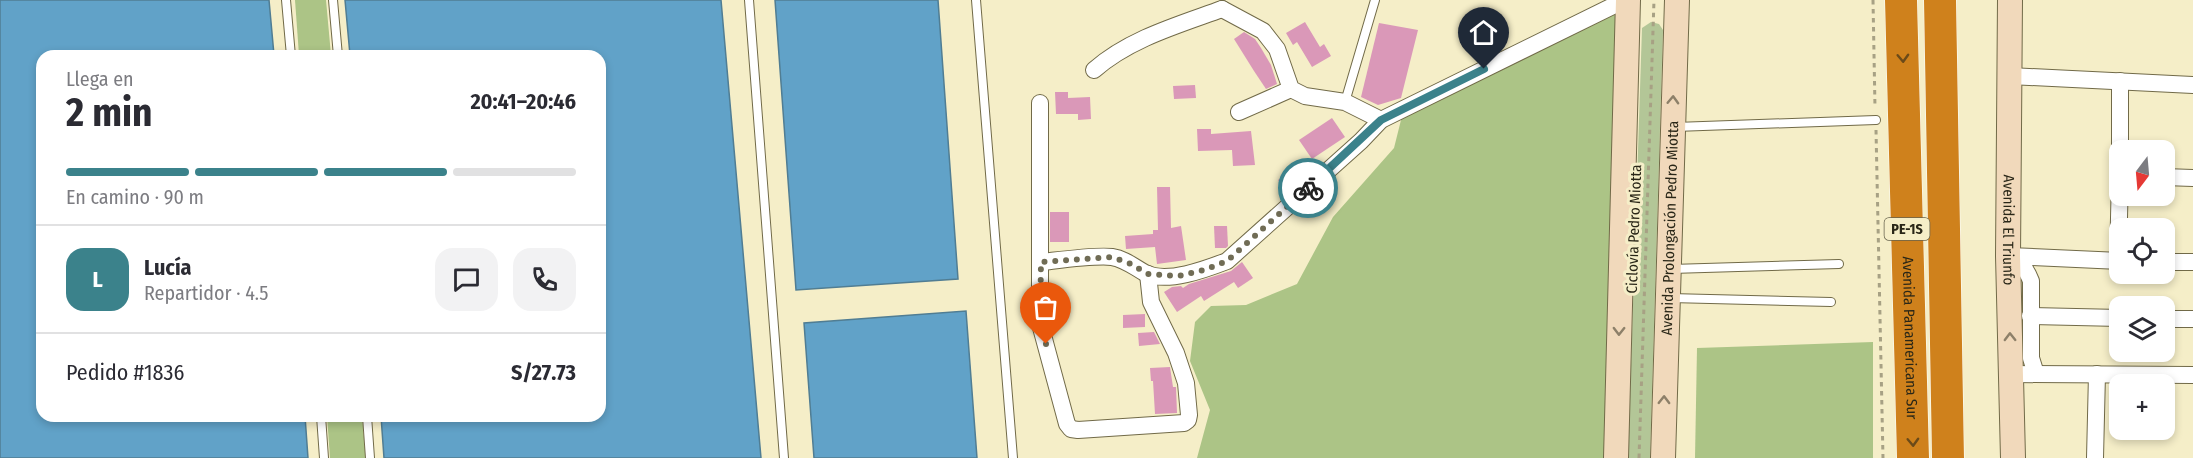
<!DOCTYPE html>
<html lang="es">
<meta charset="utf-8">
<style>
:root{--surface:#fff;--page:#f2f2f3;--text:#2b2b33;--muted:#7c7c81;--line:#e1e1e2;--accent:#3b828b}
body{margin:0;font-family:"Fira Sans Condensed",sans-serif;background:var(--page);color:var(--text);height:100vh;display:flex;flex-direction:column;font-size:22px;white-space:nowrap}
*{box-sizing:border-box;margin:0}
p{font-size:20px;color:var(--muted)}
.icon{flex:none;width:33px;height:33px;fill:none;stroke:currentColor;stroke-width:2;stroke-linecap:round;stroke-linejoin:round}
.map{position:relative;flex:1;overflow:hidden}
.sheet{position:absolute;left:36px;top:50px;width:570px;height:372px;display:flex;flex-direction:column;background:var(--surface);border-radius:18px;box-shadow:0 3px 9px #0003}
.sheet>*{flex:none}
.needle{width:39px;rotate:196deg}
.buttons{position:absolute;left:2109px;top:140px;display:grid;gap:12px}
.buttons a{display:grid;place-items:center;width:66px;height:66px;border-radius:12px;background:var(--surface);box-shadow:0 3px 9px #0003;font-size:30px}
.pin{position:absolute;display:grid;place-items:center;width:51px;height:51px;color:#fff;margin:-62px -26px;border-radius:50% 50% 50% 0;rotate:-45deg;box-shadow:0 0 6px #0007}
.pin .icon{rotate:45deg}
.courier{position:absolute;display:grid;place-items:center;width:60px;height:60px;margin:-30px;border:4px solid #3b828b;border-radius:50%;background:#fff;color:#222;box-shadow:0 2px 8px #0007}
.head em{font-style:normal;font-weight:700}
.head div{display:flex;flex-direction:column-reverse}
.head{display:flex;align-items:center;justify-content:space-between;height:102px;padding:0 30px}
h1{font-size:39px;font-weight:700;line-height:45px}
.bar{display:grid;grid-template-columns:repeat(4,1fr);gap:9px 6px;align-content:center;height:72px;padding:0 30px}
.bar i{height:8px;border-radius:4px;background:var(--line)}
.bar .on{background:var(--accent)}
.bar p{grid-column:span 4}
.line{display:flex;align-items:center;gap:15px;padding:0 30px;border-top:2px solid var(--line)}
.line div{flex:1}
.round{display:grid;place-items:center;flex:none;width:63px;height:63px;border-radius:18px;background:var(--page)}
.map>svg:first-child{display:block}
.green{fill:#b3c697}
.forest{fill:#acc486}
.water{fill:#61a2c8;stroke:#507d93;stroke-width:1.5}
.building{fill:#da98b8}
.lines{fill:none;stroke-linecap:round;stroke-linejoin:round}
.service-casing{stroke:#716a48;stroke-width:10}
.minor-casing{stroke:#716a48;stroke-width:18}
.secondary-casing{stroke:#716a48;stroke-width:26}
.motorway-casing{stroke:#fff;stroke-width:33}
.path{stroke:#a7a184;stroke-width:3;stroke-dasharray:4.5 4.5;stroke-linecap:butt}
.service{stroke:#fff;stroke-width:8}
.minor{stroke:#fff;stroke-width:16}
.secondary{stroke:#f1d9bb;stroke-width:24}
.motorway{stroke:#cf811c;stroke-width:32}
.oneway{stroke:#6b4a19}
.oneway2{stroke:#8d8069}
.done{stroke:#706c55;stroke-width:6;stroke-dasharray:0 10.8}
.route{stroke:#3b828b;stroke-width:8}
.labels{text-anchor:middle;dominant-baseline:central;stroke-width:6;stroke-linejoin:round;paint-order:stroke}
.shield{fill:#f5eec8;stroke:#66624c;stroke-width:1.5}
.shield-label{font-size:14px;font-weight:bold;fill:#292617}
.street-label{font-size:15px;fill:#292617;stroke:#f5eec8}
</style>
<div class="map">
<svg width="2193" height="458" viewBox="0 0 2193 458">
<rect width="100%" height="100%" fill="#f5eec8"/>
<path class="green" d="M 1651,22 L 1659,24 L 1663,30 L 1650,458 L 1628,458 L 1642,28 Z"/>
<g class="forest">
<path d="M 295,0 L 326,0 L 331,55 L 299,55 Z"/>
<path d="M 1619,11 L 1604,458 L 1197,458 L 1210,410 L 1190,361 L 1195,322 L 1211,306 L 1246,305 L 1297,284 L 1333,217 L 1394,148 L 1403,112 Z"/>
<path d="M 1873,342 L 1873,458 L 1695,458 L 1697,348 Z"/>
<path d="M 327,416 L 362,416 L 366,458 L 330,458 Z"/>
</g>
<g class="water">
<path d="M 0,0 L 269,0 L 274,55 L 42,56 L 42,416 L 305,416 L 308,458 L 0,458 Z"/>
<path d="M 345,0 L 721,0 L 761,458 L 384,458 L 381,416 L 600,416 L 600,56 L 350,55 Z"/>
<path d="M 775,0 L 938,0 L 958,279 L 796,290 Z"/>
<path d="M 966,311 L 977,458 L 814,458 L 804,323 Z"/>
</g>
<g class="building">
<path d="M 1305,22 L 1320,47 L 1324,44 L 1331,56 L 1312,67 L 1297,42 L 1293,45 L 1286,33 Z"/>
<path d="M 1379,23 L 1418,30 L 1401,98 L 1378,105 L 1361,97 Z"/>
<path d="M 1244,32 L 1255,39 L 1261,48 L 1271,65 L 1277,84 L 1266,89 L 1254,71 L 1234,39 Z"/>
<path d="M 1195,85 L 1196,98 L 1174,99 L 1173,86 Z"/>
<path d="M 1055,92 L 1068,92 L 1068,98 L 1090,97 L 1091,119 L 1078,120 L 1078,114 L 1056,114 Z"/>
<path d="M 1332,118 L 1345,137 L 1312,159 L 1299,140 Z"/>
<path d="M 1197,129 L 1211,129 L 1211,134 L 1251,131 L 1255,165 L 1233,166 L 1232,150 L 1198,151 Z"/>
<path d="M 1295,168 L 1303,179 L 1286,191 L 1278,180 Z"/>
<path d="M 1157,187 L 1170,187 L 1171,228 L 1181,226 L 1186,260 L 1157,264 L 1155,247 L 1126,249 L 1125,236 L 1153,234 L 1153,230 L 1158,230 Z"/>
<rect x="1050" y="212" width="19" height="30"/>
<path d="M 1214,226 L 1227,226 L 1228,246 L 1226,248 L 1215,248 Z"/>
<path d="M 1242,262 L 1253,278 L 1238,288 L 1234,282 L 1204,301 L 1201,296 L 1177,312 L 1164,292 L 1172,287 L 1181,286 L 1183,288 L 1189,284 L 1231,271 Z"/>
<path d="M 1145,314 L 1145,327 L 1123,328 L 1123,315 Z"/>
<path d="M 1154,332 L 1160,344 L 1139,346 L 1138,333 Z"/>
<path d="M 1170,367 L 1173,387 L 1176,387 L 1177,413 L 1155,414 L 1153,381 L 1151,381 L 1150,368 Z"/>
</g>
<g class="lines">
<defs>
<g id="service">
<path d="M 286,0 L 291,56"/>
<path d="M 333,0 L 338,56"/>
<path d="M 749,0 L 784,458"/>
<path d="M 976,0 L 1013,458"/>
<path d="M 1345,102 L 1375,0"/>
<path d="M 1675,127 L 1876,120"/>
<path d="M 1671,269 L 1839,264"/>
<path d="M 1670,298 L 1831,302"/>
<path d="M 321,416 L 324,458"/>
<path d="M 367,416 L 370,458"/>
</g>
<g id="minor">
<path d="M 1222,9 L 1263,31 L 1277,49 L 1291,89 L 1305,96 L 1345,102 L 1381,120"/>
<path d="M 1094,70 C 1129,39 1178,25 1222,9"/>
<path d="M 2010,76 L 2193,85"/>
<path d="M 1040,103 L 1040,324 L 1067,424 L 1071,429 L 1078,430 L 1184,423 L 1188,420 L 1189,415 L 1186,383 L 1176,353 L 1151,302 L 1148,274"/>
<path d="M 1239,112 L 1291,89"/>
<path d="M 2120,150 L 2120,81"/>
<path d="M 2164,177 L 2193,178"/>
<path d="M 2008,256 C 2021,262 2026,268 2031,281 L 2031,358 L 2036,374"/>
<path d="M 2009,256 L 2120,261"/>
<path d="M 2118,261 L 2120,175"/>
<path d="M 1042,262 C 1060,260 1095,255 1112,257 C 1125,259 1134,267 1145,273 C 1167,284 1206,269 1227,261 L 1361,141 L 1381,120 L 1625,0"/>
<path d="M 2164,262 L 2193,262"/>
<path d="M 2030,316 L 2120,318"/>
<path d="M 2164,319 L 2193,319"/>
<path d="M 2011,374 L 2193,375"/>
<path d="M 2095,458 L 2097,374"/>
</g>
<g id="secondary">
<path id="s1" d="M 2010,0 L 2008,256 L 2013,458"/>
<path d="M 1616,458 L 1628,0"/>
<path id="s2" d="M 1663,458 L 1677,0"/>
</g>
<g id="motorway">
<path id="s3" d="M 1901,0 L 1913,458"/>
<path d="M 1940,0 L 1948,458"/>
</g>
</defs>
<use href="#service" class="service-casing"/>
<use href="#minor" class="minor-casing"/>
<use href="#secondary" class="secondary-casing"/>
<use href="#motorway" class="motorway-casing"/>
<g class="path">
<path d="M 1873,0 L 1875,108"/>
<path d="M 1876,130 L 1883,458"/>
<path d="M 1639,458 L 1654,0"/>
</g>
<use href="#service" class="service"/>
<use href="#minor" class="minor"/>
<use href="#secondary" class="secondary"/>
<use href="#motorway" class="motorway"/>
</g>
<defs><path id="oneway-chevron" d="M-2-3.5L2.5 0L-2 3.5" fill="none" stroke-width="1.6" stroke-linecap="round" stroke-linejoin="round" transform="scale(1.5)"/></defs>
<g class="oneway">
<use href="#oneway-chevron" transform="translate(1903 58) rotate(88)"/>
<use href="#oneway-chevron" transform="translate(1913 442) rotate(88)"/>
</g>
<g class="oneway2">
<use href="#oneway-chevron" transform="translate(1673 100) rotate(-88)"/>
<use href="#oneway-chevron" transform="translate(1619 331) rotate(91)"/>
<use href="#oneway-chevron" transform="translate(2010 337) rotate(-91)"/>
<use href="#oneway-chevron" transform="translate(1664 400) rotate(-89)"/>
</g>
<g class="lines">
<path class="done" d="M 1046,344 L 1040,324 L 1041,262 L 1111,257 L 1129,263 L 1148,274 L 1179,276 L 1204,270 L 1227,261 L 1308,188"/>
<path class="route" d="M 1308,188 L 1381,120 L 1484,69"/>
</g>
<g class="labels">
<rect class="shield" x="1884.5" y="218" width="45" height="22" rx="4.5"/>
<g class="shield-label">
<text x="1907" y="229">PE-1S</text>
</g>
<g class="street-label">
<text transform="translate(1634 229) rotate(-88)">Ciclovía Pedro Miotta</text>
<text stroke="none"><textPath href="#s2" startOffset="230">Avenida Prolongación Pedro Miotta</textPath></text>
<text stroke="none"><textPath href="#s1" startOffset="230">Avenida El Triunfo</textPath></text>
<text stroke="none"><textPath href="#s3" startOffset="338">Avenida Panamericana Sur</textPath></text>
</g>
</g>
</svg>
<div class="buttons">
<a><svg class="needle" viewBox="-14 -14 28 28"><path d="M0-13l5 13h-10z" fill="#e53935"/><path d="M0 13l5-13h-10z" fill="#7c7c81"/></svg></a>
<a><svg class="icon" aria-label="locate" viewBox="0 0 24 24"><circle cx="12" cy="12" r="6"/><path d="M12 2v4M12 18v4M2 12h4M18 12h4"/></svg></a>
<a><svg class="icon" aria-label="layers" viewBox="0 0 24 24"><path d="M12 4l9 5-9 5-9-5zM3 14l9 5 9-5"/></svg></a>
<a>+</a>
</div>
<div class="pin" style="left:1046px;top:344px;background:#ea580c"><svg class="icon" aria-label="bag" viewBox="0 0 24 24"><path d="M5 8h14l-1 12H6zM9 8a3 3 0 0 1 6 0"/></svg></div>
<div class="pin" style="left:1484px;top:69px;background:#1f2937"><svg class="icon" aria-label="home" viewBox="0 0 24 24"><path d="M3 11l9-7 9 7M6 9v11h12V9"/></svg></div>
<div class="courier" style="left:1308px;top:188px"><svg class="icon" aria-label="bike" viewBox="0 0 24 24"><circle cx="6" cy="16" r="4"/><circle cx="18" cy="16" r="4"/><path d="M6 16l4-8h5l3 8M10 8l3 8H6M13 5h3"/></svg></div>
<section class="sheet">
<div class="head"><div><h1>2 min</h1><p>Llega en</p></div><em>20:41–20:46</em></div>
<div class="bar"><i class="on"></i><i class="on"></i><i class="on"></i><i></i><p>En camino · 90 m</p></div>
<div class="line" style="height:108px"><b class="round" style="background:var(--accent);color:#fff">L</b><div><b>Lucía</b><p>Repartidor · 4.5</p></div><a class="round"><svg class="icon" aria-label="chat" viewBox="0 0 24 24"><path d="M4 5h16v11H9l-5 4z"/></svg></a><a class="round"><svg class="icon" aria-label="phone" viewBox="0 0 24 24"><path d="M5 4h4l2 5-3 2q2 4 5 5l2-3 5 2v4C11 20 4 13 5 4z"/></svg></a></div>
<div class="line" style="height:78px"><div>Pedido #1836</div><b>S/27.73</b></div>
</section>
</div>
